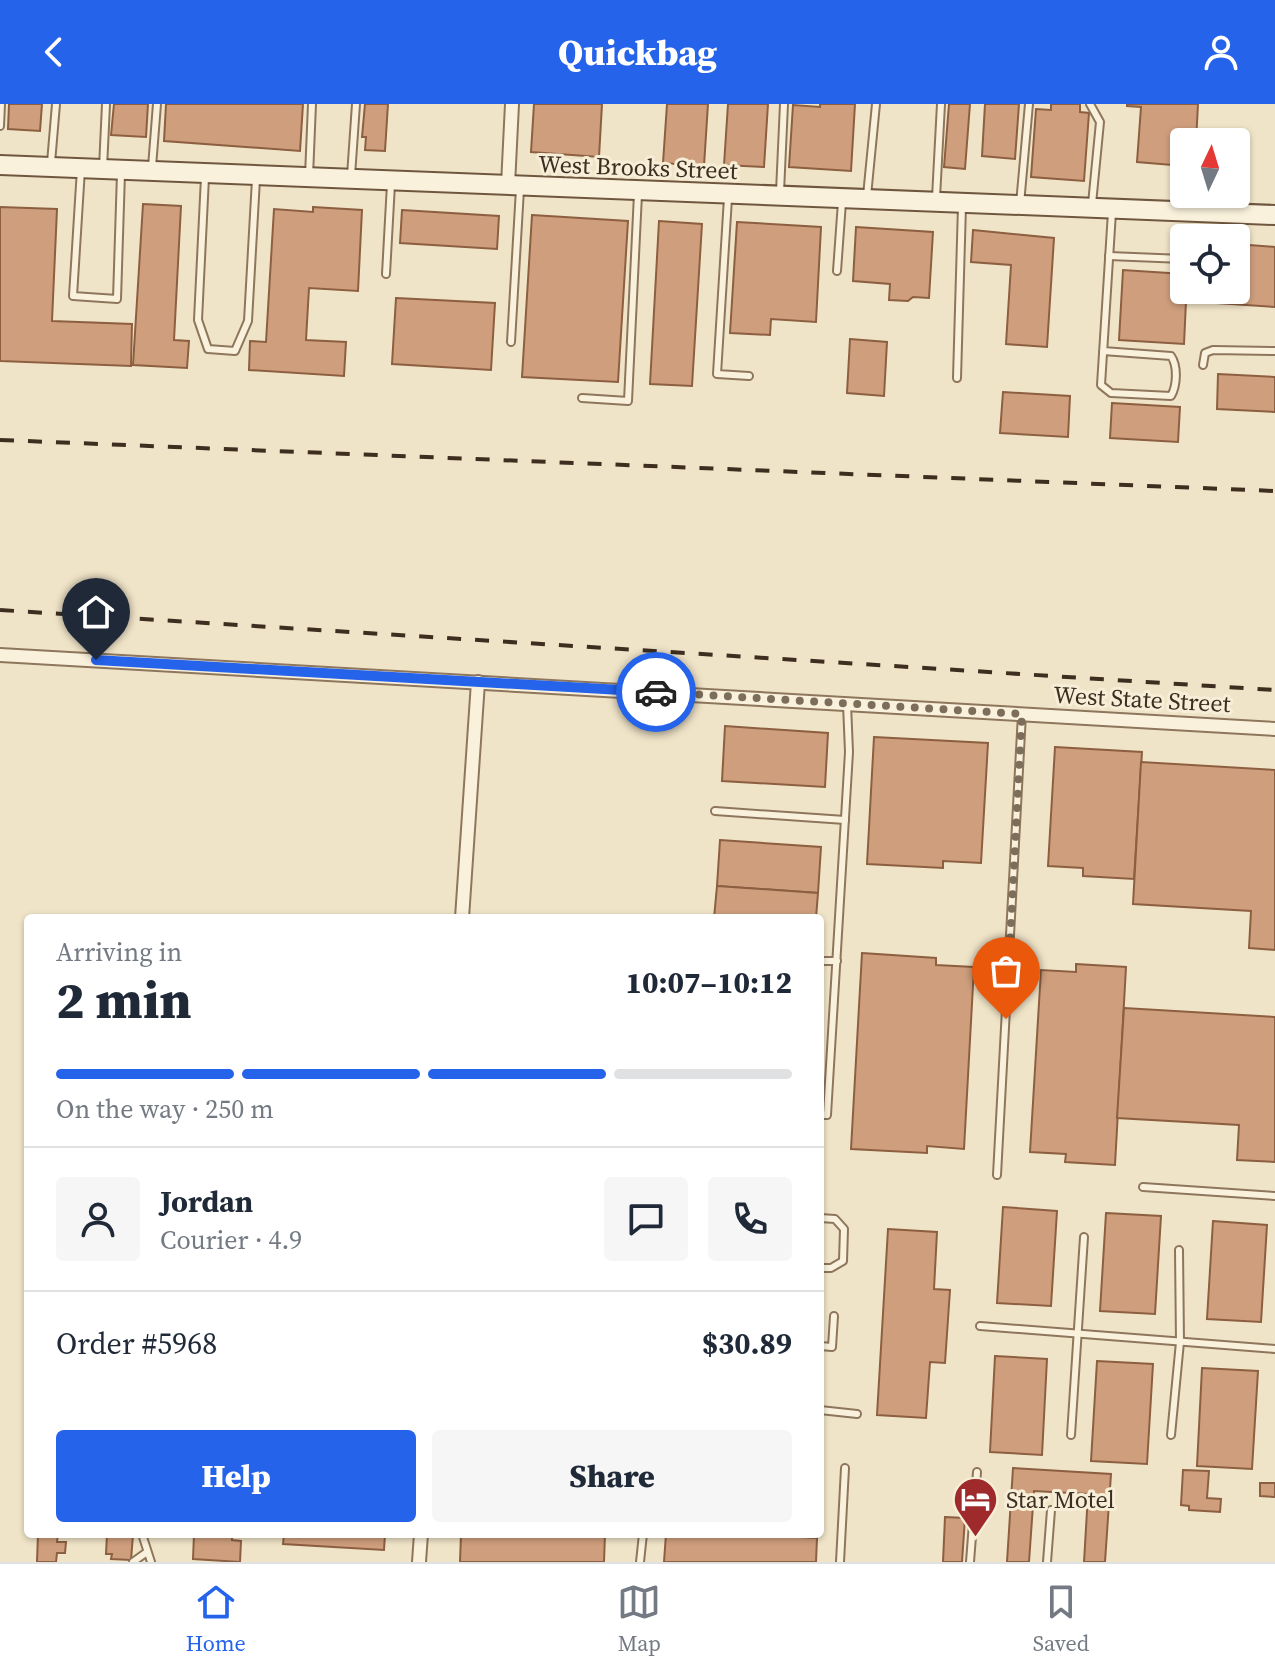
<!DOCTYPE html>
<meta charset="utf-8">
<style>
:root{--surface:#fff;--page:#f6f6f7;--text:#1f2937;--muted:#747a83;--line:#e0e1e3;--accent:#2563eb}
body{margin:0;font-family:"Source Serif 4",serif;background:var(--page);color:var(--text);height:100vh;display:flex;flex-direction:column;font-size:30px;white-space:nowrap}
*{box-sizing:border-box;margin:0}
p{font-size:26px;color:var(--muted)}
.icon{flex:none;width:44px;height:44px;fill:none;stroke:currentColor;stroke-width:2;stroke-linecap:round;stroke-linejoin:round}
.map{position:relative;flex:1;overflow:hidden}
.sheet{position:absolute;left:24px;top:810px;width:800px;height:624px;display:flex;flex-direction:column;background:var(--surface);border-radius:8px;box-shadow:0 2px 6px #0004}
.sheet>*{flex:none}
.needle{width:52px;rotate:4deg}
.controls{position:absolute;left:1170px;top:24px;display:grid;gap:16px}
.controls a{display:grid;place-items:center;width:80px;height:80px;border-radius:8px;background:var(--surface);box-shadow:0 2px 6px #0004;font-size:40px}
.pin{position:absolute;display:grid;place-items:center;width:68px;height:68px;color:#fff;margin:-82px -34px;border-radius:50% 50% 50% 0;rotate:-45deg;box-shadow:0 0 8px #0007}
.pin .icon{rotate:45deg}
.courier{position:absolute;display:grid;place-items:center;width:80px;height:80px;margin:-40px;border:6px solid #2563eb;border-radius:50%;background:#fff;color:#222;box-shadow:0 2px 10px #0007}
.headline em{font-style:normal;font-weight:800}
.headline div{display:flex;flex-direction:column-reverse}
.headline{display:flex;align-items:center;justify-content:space-between;height:136px;padding:0 32px}
h1{font-size:52px;font-weight:800;line-height:60px}
.bar{display:grid;grid-template-columns:repeat(4,1fr);gap:12px 8px;align-content:center;height:96px;padding:0 32px}
.bar i{height:10px;border-radius:6px;background:var(--line)}
.bar .on{background:var(--accent)}
.bar p{grid-column:span 4}
.line{display:flex;align-items:center;gap:20px;padding:0 32px;border-top:2px solid var(--line)}
.line div{flex:1}
.round{display:grid;place-items:center;flex:none;width:84px;height:84px;border-radius:8px;background:var(--page)}
.action{display:flex;gap:16px;margin-top:auto;padding:16px 32px}
.action a{flex:1;height:92px;border-radius:8px;background:var(--accent);color:#fff;font-size:32px;font-weight:800;line-height:92px;text-align:center}
.action a+a{background:var(--page);color:var(--text)}
header{display:flex;justify-content:space-between;align-items:center;height:104px;padding:0 32px;background:var(--accent);color:#fff;font-size:36px;font-weight:800}
.menu{display:flex;justify-content:space-around;align-items:center;height:112px;border-top:2px solid var(--line);background:var(--surface);font-size:22px;color:var(--muted)}
.menu a{display:grid;justify-items:center;gap:4px}
.menu .on{color:var(--accent)}
.map>svg:first-child{display:block}
.building{fill:#cf9f7d;stroke:#8d5f41;stroke-width:2}
.lines{fill:none;stroke-linecap:round;stroke-linejoin:round}
.lane-casing{stroke:#8d765c;stroke-width:10}
.street-casing{stroke:#8d765c;stroke-width:16}
.secondary-casing{stroke:#6f573f;stroke-width:22}
.lane{stroke:#faf1dc;stroke-width:6}
.street{stroke:#faf1dc;stroke-width:12}
.secondary{stroke:#faf1dc;stroke-width:18}
.rail{stroke:#3d2e20;stroke-width:4;stroke-dasharray:14 14;stroke-linecap:butt}
.done{stroke:#7c6e5b;stroke-width:8;stroke-dasharray:0 14.4}
.route{stroke:#2563eb;stroke-width:10}
.labels{text-anchor:middle;dominant-baseline:central;stroke-width:6;stroke-linejoin:round;paint-order:stroke}
.street-label{font-size:24px;fill:#3d2e20;stroke:#f7eed8}
.poi-label{font-size:24px;fill:#3d2e20;stroke:#f7eed8;text-anchor:start}
</style>
<header><svg class="icon" aria-label="back" viewBox="0 0 24 24"><path d="M15 5l-7 7 7 7"/></svg>Quickbag<svg class="icon" aria-label="person" viewBox="0 0 24 24"><circle cx="12" cy="8" r="4"/><path d="M4 21q1-7 8-7t8 7"/></svg></header>
<div class="map">
<svg width="1275" height="1458" viewBox="0 0 1275 1458">
<rect width="100%" height="100%" fill="#f0e4c8"/>
<g class="building">
<path d="M 9,0 L 42,0 L 40,27 L 8,25 Z"/>
<path d="M 114,0 L 148,0 L 146,33 L 111,31 Z"/>
<path d="M 166,0 L 303,0 L 300,47 L 164,37 Z"/>
<path d="M 365,0 L 388,0 L 385,47 L 365,46 L 366,33 L 362,33 Z"/>
<path d="M 534,0 L 602,0 L 599,53 L 531,48 Z"/>
<path d="M 667,0 L 708,0 L 704,62 L 663,59 Z"/>
<path d="M 728,0 L 768,0 L 764,63 L 724,61 Z"/>
<path d="M 820,0 L 855,0 L 851,67 L 789,63 L 793,1 L 820,3 Z"/>
<path d="M 949,0 L 970,0 L 965,65 L 944,63 Z"/>
<path d="M 985,0 L 1019,0 L 1015,55 L 982,52 Z"/>
<path d="M 1051,0 L 1080,0 L 1080,8 L 1089,9 L 1084,77 L 1031,73 L 1036,5 L 1051,6 Z"/>
<path d="M 1127,0 L 1198,0 L 1196,38 L 1184,38 L 1184,62 L 1137,58 L 1141,3 L 1127,2 Z"/>
<path d="M 143,100 L 181,102 L 174,236 L 189,237 L 187,264 L 133,261 Z"/>
<path d="M 0,103 L 57,105 L 52,217 L 132,220 L 131,262 L 0,257 Z"/>
<path d="M 313,103 L 362,106 L 358,187 L 309,184 L 306,236 L 346,238 L 344,272 L 249,266 L 250,237 L 266,238 L 274,105 L 313,108 Z"/>
<path d="M 402,106 L 499,112 L 497,145 L 400,139 Z"/>
<path d="M 532,111 L 628,117 L 618,278 L 522,273 Z"/>
<path d="M 659,117 L 702,120 L 692,282 L 650,280 Z"/>
<path d="M 737,118 L 821,123 L 816,218 L 771,215 L 770,231 L 730,229 Z"/>
<path d="M 856,123 L 933,128 L 929,194 L 913,193 L 908,197 L 889,196 L 890,180 L 853,177 Z"/>
<path d="M 973,126 L 1054,134 L 1047,243 L 1006,240 L 1011,161 L 971,158 Z"/>
<path d="M 1236,140 L 1275,143 L 1275,203 L 1186,197 L 1184,240 L 1119,236 L 1123,166 L 1184,170 L 1184,186 L 1236,186 Z"/>
<path d="M 396,194 L 495,199 L 491,266 L 392,260 Z"/>
<path d="M 850,235 L 887,238 L 884,292 L 847,289 Z"/>
<path d="M 1218,270 L 1275,273 L 1275,308 L 1217,305 Z"/>
<path d="M 1003,288 L 1070,292 L 1068,333 L 1000,329 Z"/>
<path d="M 1112,299 L 1180,303 L 1178,338 L 1110,334 Z"/>
<path d="M 725,622 L 828,629 L 825,683 L 722,677 Z"/>
<path d="M 874,633 L 988,639 L 981,759 L 943,757 L 943,764 L 867,760 Z"/>
<path d="M 1055,643 L 1142,648 L 1134,775 L 1083,772 L 1083,764 L 1048,762 Z"/>
<path d="M 1141,658 L 1275,666 L 1275,846 L 1249,844 L 1251,807 L 1133,800 Z"/>
<path d="M 720,736 L 821,743 L 818,789 L 717,782 Z"/>
<path d="M 717,782 L 818,789 L 816,814 L 714,814 Z"/>
<path d="M 862,849 L 936,854 L 936,861 L 974,863 L 964,1045 L 927,1042 L 927,1049 L 851,1045 Z"/>
<path d="M 1076,860 L 1126,863 L 1115,1061 L 1065,1058 L 1066,1050 L 1030,1048 L 1041,866 L 1076,868 Z"/>
<path d="M 1124,904 L 1275,913 L 1275,1058 L 1237,1056 L 1239,1021 L 1117,1014 Z"/>
<path d="M 1003,1103 L 1057,1107 L 1051,1202 L 997,1199 Z"/>
<path d="M 1106,1109 L 1161,1112 L 1155,1210 L 1100,1207 Z"/>
<path d="M 1213,1117 L 1267,1121 L 1261,1218 L 1207,1215 Z"/>
<path d="M 888,1125 L 937,1128 L 934,1185 L 950,1186 L 945,1259 L 930,1258 L 926,1314 L 877,1311 Z"/>
<path d="M 995,1252 L 1047,1255 L 1042,1351 L 990,1348 Z"/>
<path d="M 1097,1257 L 1153,1260 L 1147,1360 L 1091,1357 Z"/>
<path d="M 1202,1264 L 1258,1267 L 1252,1365 L 1197,1362 Z"/>
<path d="M 1013,1364 L 1111,1370 L 1105,1458 L 1084,1458 L 1088,1390 L 1034,1387 L 1029,1458 L 1007,1458 Z"/>
<path d="M 1183,1366 L 1209,1367 L 1207,1394 L 1221,1395 L 1220,1408 L 1189,1406 L 1189,1402 L 1181,1401 Z"/>
<path d="M 1260,1379 L 1275,1379 L 1275,1393 L 1260,1392 Z"/>
<path d="M 945,1413 L 965,1414 L 962,1458 L 943,1458 Z"/>
<path d="M 38,1430 L 58,1430 L 57,1438 L 66,1438 L 65,1449 L 57,1449 L 56,1458 L 37,1458 Z"/>
<path d="M 107,1430 L 133,1431 L 131,1456 L 111,1455 L 112,1450 L 106,1450 Z"/>
<path d="M 194,1430 L 232,1430 L 232,1436 L 241,1437 L 240,1458 L 193,1455 Z"/>
<path d="M 284,1430 L 385,1430 L 384,1446 L 283,1440 Z"/>
<path d="M 461,1430 L 605,1430 L 604,1458 L 460,1458 Z"/>
<path d="M 666,1430 L 783,1430 L 783,1432 L 817,1434 L 816,1458 L 664,1458 Z"/>
</g>
<g class="lines">
<defs>
<g id="lane">
<path d="M 1090,0 L 1100,18 L 1092,100"/>
<path d="M 0,22 L 1,0"/>
<path d="M 51,59 L 56,0"/>
<path d="M 152,63 L 157,0"/>
<path d="M 103,64 L 106,0"/>
<path d="M 81,65 L 73,192 L 117,195 L 121,69"/>
<path d="M 309,72 L 312,0"/>
<path d="M 351,72 L 356,0"/>
<path d="M 205,73 L 198,216 L 208,245 L 235,247 L 248,217 L 256,75"/>
<path d="M 780,88 L 784,0"/>
<path d="M 867,92 L 876,0"/>
<path d="M 728,94 L 717,270 L 749,272"/>
<path d="M 936,94 L 941,0"/>
<path d="M 1020,100 L 1029,0"/>
<path d="M 1109,152 L 1183,155"/>
<path d="M 837,167 L 842,98"/>
<path d="M 386,170 L 391,80"/>
<path d="M 511,238 L 520,85"/>
<path d="M 1103,247 L 1171,252 C 1178,262 1177,282 1171,292 L 1111,289 L 1101,281 L 1112,108"/>
<path d="M 1203,261 L 1205,249 L 1213,246 L 1275,247"/>
<path d="M 957,274 L 962,102"/>
<path d="M 582,294 L 628,297 L 638,90"/>
<path d="M 715,707 L 845,716"/>
<path d="M 820,857 L 837,857"/>
<path d="M 820,1011 L 827,1011 L 849,648 L 847,600"/>
<path d="M 997,1071 L 1022,610"/>
<path d="M 1143,1083 L 1275,1092"/>
<path d="M 820,1114 L 835,1115 L 844,1125 L 843,1157 L 831,1164 L 820,1164"/>
<path d="M 980,1222 L 1275,1245"/>
<path d="M 820,1242 L 832,1243 L 834,1212"/>
<path d="M 820,1306 L 857,1310"/>
<path d="M 1071,1331 L 1084,1133"/>
<path d="M 1171,1331 L 1180,1238 L 1179,1146"/>
<path d="M 142,1430 L 151,1458"/>
<path d="M 133,1458 L 147,1448"/>
<path d="M 640,1458 L 643,1430"/>
<path d="M 840,1458 L 845,1364"/>
<path d="M 970,1458 L 977,1368"/>
<path d="M 1047,1458 L 1051,1406"/>
</g>
<g id="street">
<path d="M 508,81 L 512,0"/>
<path d="M 0,551 L 1275,625"/>
<path d="M 462,814 L 478,578"/>
<path d="M 419,1458 L 421,1430"/>
</g>
<path id="secondary" d="M 0,61 L 1275,111"/>
</defs>
<use href="#lane" class="lane-casing"/>
<use href="#street" class="street-casing"/>
<use href="#secondary" class="secondary-casing"/>
<use href="#lane" class="lane"/>
<use href="#street" class="street"/>
<use href="#secondary" class="secondary"/>
<g class="rail">
<path d="M 0,336 L 1275,387"/>
<path d="M 0,506 L 1275,586"/>
</g>
</g>
<g class="lines">
<path class="done" d="M 656,588 L 1022,610 L 1006,915"/>
<path class="route" d="M 96,556 L 656,588"/>
</g>
<defs>
<symbol id="hotel-pin" viewBox="-11 -11 22 30"><path d="M0 17L-7.5 6A9.5 9.5 0 1 1 7.5 6Z" fill="#9e2a2b" stroke="#f7eed8"/><path d="M-6-4.5h1.5V1H6V5H4.5V3h-9V5H-6ZM-4 0a1.8 1.8 0 1 1 3.6 0ZM.5 0V-2.5h3Q6-2.5 6 0Z" fill="#fff"/></symbol>
</defs>
<g fill-rule="evenodd">
<use href="#hotel-pin" x="950" y="1370" width="51" height="69"/>
</g>
<g class="labels">
<g class="street-label">
<text transform="translate(638 63) rotate(2)">West Brooks Street</text>
<text transform="translate(1142 595) rotate(3)">West State Street</text>
</g>
<g class="poi-label">
<text x="1006" y="1395">Star Motel</text>
</g>
</g>
</svg>
<div class="controls">
<a><svg class="needle" viewBox="-14 -14 28 28"><path d="M0-13l5 13h-10z" fill="#e53935"/><path d="M0 13l5-13h-10z" fill="#747a83"/></svg></a>
<a><svg class="icon" aria-label="locate" viewBox="0 0 24 24"><circle cx="12" cy="12" r="6"/><path d="M12 2v4M12 18v4M2 12h4M18 12h4"/></svg></a>
</div>
<div class="pin" style="left:1006px;top:915px;background:#ea580c"><svg class="icon" aria-label="bag" viewBox="0 0 24 24"><path d="M5 8h14l-1 12H6zM9 8a3 3 0 0 1 6 0"/></svg></div>
<div class="pin" style="left:96px;top:556px;background:#1f2937"><svg class="icon" aria-label="home" viewBox="0 0 24 24"><path d="M3 11l9-7 9 7M6 9v11h12V9"/></svg></div>
<div class="courier" style="left:656px;top:588px"><svg class="icon" aria-label="car" viewBox="0 0 24 24"><path d="M5 17H2v-5l4-1 3-4h7l3 4 3 1v5h-3M9 17h6M6 11h13"/><circle cx="7" cy="17" r="2"/><circle cx="17" cy="17" r="2"/></svg></div>
<section class="sheet">
<div class="headline"><div><h1>2 min</h1><p>Arriving in</p></div><em>10:07–10:12</em></div>
<div class="bar"><i class="on"></i><i class="on"></i><i class="on"></i><i></i><p>On the way · 250 m</p></div>
<div class="line" style="height:144px"><a class="round"><svg class="icon" aria-label="person" viewBox="0 0 24 24"><circle cx="12" cy="8" r="4"/><path d="M4 21q1-7 8-7t8 7"/></svg></a><div><b>Jordan</b><p>Courier · 4.9</p></div><a class="round"><svg class="icon" aria-label="chat" viewBox="0 0 24 24"><path d="M4 5h16v11H9l-5 4z"/></svg></a><a class="round"><svg class="icon" aria-label="phone" viewBox="0 0 24 24"><path d="M5 4h4l2 5-3 2q2 4 5 5l2-3 5 2v4C11 20 4 13 5 4z"/></svg></a></div>
<div class="line" style="height:104px"><div>Order #5968</div><b>$30.89</b></div>
<div class="action"><a>Help</a><a>Share</a></div>
</section>
</div>
<nav class="menu">
<a class="on"><svg class="icon" aria-label="home" viewBox="0 0 24 24"><path d="M3 11l9-7 9 7M6 9v11h12V9"/></svg>Home</a>
<a><svg class="icon" aria-label="map" viewBox="0 0 24 24"><path d="M3 6l6-2 6 2 6-2v14l-6 2-6-2-6 2zM9 4v14M15 6v14"/></svg>Map</a>
<a><svg class="icon" aria-label="saved" viewBox="0 0 24 24"><path d="M7 4h10v16l-5-4-5 4z"/></svg>Saved</a>
</nav>
